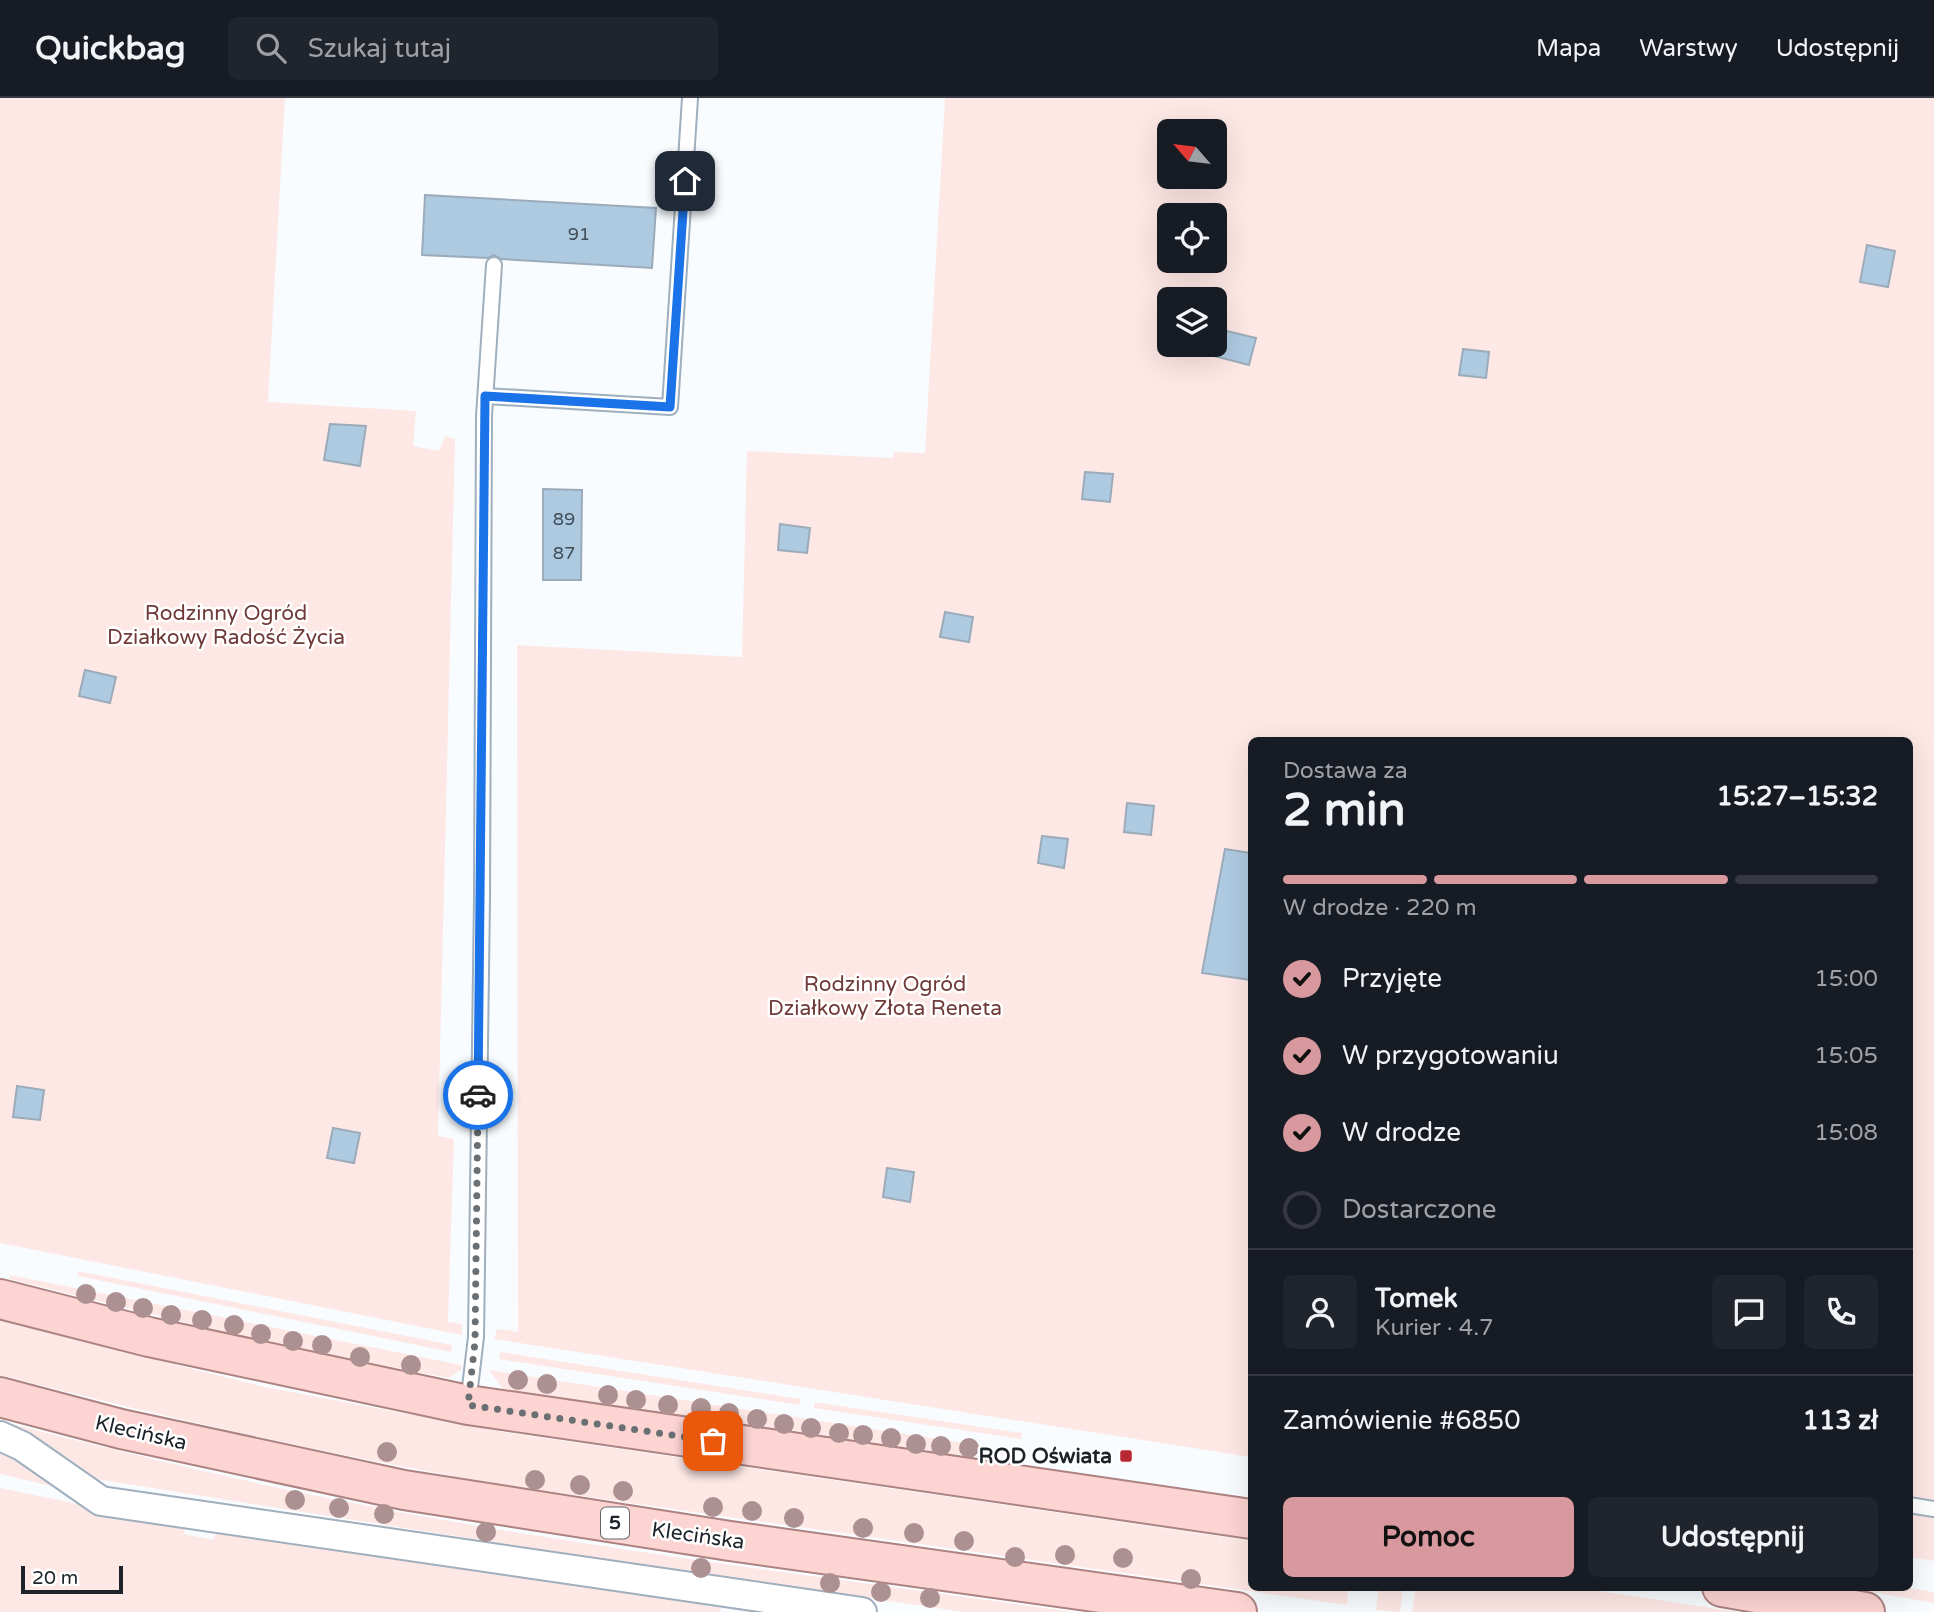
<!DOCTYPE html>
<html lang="pl">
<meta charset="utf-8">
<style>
:root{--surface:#171b24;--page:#20242c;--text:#f1f3f6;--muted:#9ea1a6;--line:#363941;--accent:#d7989e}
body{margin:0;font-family:"Varela Round",sans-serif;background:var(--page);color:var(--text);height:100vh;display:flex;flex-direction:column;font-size:26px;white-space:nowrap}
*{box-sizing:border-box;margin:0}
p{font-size:23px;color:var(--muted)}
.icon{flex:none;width:38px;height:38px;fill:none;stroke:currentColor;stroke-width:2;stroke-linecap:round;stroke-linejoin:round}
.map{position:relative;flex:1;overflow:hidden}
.drawer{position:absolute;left:1248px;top:639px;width:665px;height:854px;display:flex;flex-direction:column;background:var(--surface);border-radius:10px;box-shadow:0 7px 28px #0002}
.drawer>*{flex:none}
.needle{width:46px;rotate:298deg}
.controls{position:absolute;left:1157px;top:21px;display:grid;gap:14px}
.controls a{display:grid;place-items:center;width:70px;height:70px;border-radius:10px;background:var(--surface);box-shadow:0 7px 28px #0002;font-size:35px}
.scale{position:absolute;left:21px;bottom:18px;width:102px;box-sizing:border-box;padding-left:7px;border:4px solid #1d2328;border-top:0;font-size:19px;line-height:24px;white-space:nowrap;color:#1d2328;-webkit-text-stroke:5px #fff;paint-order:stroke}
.pin{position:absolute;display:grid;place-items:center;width:60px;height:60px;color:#fff;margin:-30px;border-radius:14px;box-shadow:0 4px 10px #0006}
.courier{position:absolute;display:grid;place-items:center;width:70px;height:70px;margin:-35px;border:5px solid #1a73e8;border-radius:50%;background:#fff;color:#222;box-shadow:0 2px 9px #0007}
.headline em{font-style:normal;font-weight:800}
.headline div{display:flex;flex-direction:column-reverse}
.headline{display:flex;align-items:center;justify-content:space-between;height:119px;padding:0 35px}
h1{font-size:46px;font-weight:800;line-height:52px}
.bar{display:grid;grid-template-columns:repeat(4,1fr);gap:10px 7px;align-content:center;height:84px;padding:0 35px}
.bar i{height:9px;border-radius:5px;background:var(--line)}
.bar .on{background:var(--accent)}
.bar p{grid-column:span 4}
.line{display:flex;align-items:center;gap:18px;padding:0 35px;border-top:2px solid var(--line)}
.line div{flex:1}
.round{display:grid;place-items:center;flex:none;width:74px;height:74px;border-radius:10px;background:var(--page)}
ol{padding:0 35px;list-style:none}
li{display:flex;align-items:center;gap:21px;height:77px}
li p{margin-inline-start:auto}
li .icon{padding:7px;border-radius:50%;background:var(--accent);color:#111;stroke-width:4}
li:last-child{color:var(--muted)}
li i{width:38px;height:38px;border:4px solid var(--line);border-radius:50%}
.cta{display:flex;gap:14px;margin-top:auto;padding:14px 35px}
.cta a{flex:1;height:80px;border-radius:10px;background:var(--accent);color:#111;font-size:28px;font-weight:800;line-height:80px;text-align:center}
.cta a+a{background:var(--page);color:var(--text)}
header{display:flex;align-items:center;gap:42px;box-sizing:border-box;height:98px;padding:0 35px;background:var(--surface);border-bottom:2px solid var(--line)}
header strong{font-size:33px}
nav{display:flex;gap:38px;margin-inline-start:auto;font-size:24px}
.search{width:490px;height:63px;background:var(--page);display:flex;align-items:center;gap:18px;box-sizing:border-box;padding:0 24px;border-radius:10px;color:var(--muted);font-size:26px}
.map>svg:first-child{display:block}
.green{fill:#fee8e6;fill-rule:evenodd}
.building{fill:#aecae1;stroke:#9babb9;stroke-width:2}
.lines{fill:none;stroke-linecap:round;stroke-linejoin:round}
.service-casing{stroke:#9fafbd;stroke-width:18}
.minor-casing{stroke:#9fafbd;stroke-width:32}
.primary-casing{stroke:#ad8382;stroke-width:42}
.service{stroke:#fff;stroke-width:14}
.minor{stroke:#fff;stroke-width:28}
.primary{stroke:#fcd4d1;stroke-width:38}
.tree{fill:#ad9192}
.done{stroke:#6a6f73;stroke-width:7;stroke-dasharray:0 12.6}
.route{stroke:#1a73e8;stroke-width:9}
.poi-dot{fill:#b82832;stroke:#fff;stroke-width:2.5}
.labels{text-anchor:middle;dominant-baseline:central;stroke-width:5;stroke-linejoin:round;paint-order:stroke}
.number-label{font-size:18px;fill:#414d56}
.shield{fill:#fff;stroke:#616568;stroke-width:2}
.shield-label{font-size:19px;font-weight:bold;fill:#1d2328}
.park-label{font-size:21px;fill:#6f3a38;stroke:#fff}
.street-label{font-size:21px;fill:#1d2328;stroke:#fff}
.poi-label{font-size:21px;font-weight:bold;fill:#1d2328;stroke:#fff;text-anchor:end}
</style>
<header>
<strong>Quickbag</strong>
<div class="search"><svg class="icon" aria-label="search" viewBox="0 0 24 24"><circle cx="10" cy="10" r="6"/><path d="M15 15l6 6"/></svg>Szukaj tutaj</div>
<nav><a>Mapa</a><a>Warstwy</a><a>Udostępnij</a></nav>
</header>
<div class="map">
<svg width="1934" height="1514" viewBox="0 0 1934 1514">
<rect width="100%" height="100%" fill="#f8fcff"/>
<g class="green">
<path d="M 0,0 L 285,0 L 268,304 L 416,313 L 413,348 L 439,353 L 445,338 L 455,341 L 438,1038 L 454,1041 L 448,1224 L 462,1226 L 462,1237 L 0,1145 Z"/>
<path d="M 945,0 L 1934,0 L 1934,1463 L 1909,1459 L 1909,642 L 1251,642 L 1251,1359 L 494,1241 L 497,1231 L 518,1234 L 517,547 L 742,559 L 747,353 L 893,360 L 894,354 L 925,355 ZM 1169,33 L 1214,33 L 1214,79 L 1169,79 ZM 1169,117 L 1214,117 L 1214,163 L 1169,163 ZM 1169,201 L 1214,201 L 1214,247 L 1169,247 Z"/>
<path d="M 78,1173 L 452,1247 L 451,1254 L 78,1178 Z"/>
<path d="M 10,1177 L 461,1267 L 462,1271 L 449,1280 L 273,1246 L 9,1181 Z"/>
<path d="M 0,1223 L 265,1289 L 503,1334 L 1251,1443 L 1251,1489 L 1348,1489 L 1347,1507 L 498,1386 C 330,1357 165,1319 0,1277 Z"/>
<path d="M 500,1254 L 800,1301 L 800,1307 L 499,1261 Z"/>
<path d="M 489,1272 L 1010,1352 L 1009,1356 L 951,1356 L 504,1292 Z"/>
<path d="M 815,1304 L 827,1306 L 1022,1335 L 1021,1341 L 814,1310 Z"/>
<path d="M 0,1323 C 146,1361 295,1396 444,1422 C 653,1459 863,1484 1073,1514 L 964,1514 L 562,1455 L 95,1381 L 76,1374 L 0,1330 Z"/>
<path d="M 0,1347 L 64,1391 L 0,1376 Z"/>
<path d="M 0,1390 L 185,1428 L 184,1436 L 213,1442 L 218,1430 L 721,1510 L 720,1514 L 0,1514 Z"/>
<path d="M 1379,1489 L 1403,1489 L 1400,1514 L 1376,1512 Z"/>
<path d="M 1416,1489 L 1573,1489 L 1737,1514 L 1412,1514 Z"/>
<path d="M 1845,1489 L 1903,1489 L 1934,1494 L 1934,1505 Z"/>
</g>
<g class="building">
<path d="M 425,97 L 656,110 L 652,170 L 501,161 L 494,157 L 488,160 L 422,157 Z"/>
<path d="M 1867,147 L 1895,153 L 1888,189 L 1860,184 Z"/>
<path d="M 1214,230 L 1256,240 L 1249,267 L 1214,258 Z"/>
<path d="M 1463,251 L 1489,254 L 1486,280 L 1459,277 Z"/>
<path d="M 330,326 L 366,328 L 360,368 L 324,362 Z"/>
<path d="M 1085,374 L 1113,376 L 1110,404 L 1082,401 Z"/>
<path d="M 543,391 L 582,392 L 581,482 L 543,482 Z"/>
<path d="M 780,426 L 810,430 L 807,455 L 778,452 Z"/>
<path d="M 945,514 L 973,519 L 969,544 L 940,539 Z"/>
<path d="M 85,572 L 116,579 L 110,605 L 79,598 Z"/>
<path d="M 1127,705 L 1154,708 L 1151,737 L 1124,734 Z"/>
<path d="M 1042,738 L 1068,741 L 1064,770 L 1038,765 Z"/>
<path d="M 1225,751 L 1251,755 L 1251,882 L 1202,875 Z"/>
<path d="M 17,988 L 44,992 L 40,1022 L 13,1019 Z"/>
<path d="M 333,1030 L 360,1035 L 354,1065 L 327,1060 Z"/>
<path d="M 887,1070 L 914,1074 L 910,1104 L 883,1099 Z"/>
</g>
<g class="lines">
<defs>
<g id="service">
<path d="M 486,298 L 670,309 L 690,0"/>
<path d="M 468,1306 L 476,1239 L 482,800 L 484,318 L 494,167"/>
<path d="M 1909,1407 L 1934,1411"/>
</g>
<path id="minor" d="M 0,1338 L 22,1348 L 101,1403 L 862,1514"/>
<g id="primary">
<path d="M 0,1201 L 149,1239 L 468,1307 L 1251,1421"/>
<path d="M 0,1299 L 121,1331 L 404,1392 L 730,1443 L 1237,1514"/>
<path d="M 1722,1489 L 1865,1514"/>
</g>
</defs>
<use href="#service" class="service-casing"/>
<use href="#minor" class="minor-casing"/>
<use href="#primary" class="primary-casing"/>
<use href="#service" class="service"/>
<use href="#minor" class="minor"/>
<use href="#primary" class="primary"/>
</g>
<g class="tree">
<circle cx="86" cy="1196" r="10"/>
<circle cx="116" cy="1204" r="10"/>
<circle cx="143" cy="1210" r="10"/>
<circle cx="171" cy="1217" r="10"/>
<circle cx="202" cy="1222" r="10"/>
<circle cx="234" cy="1227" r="10"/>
<circle cx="261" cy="1236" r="10"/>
<circle cx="293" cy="1243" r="10"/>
<circle cx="322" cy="1247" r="10"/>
<circle cx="360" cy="1259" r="10"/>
<circle cx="411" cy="1267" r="10"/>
<circle cx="518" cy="1282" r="10"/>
<circle cx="547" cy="1286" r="10"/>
<circle cx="608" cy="1297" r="10"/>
<circle cx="636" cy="1302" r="10"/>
<circle cx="668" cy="1307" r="10"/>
<circle cx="701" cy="1310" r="10"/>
<circle cx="729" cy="1315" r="10"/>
<circle cx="757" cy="1321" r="10"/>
<circle cx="784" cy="1326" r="10"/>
<circle cx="811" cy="1330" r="10"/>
<circle cx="839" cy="1335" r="10"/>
<circle cx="863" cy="1337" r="10"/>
<circle cx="891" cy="1340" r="10"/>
<circle cx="916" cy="1346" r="10"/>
<circle cx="941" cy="1348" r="10"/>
<circle cx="969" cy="1350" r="10"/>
<circle cx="387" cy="1354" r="10"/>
<circle cx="535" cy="1382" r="10"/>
<circle cx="580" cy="1387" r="10"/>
<circle cx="623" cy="1393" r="10"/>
<circle cx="295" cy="1402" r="10"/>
<circle cx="713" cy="1409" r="10"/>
<circle cx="339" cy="1410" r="10"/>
<circle cx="752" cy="1413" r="10"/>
<circle cx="384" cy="1416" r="10"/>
<circle cx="794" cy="1420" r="10"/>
<circle cx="863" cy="1430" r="10"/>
<circle cx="486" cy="1434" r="10"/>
<circle cx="914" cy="1435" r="10"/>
<circle cx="964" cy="1443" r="10"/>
<circle cx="1065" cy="1457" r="10"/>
<circle cx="1015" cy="1459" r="10"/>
<circle cx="1123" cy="1460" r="10"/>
<circle cx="701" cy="1470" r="10"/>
<circle cx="1191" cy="1481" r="10"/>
<circle cx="830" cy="1485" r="10"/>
<circle cx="881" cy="1494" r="10"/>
<circle cx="930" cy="1500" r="10"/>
</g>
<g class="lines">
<path class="done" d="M 478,997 L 475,1244 L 468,1307 L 713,1343"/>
<path class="route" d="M 478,997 L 485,298 L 670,309 L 685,83"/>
</g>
<rect class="poi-dot" x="1119" y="1351" width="14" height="14" rx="3.5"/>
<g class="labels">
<g class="number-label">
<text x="579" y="136">91</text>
<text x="564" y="421">89</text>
<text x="564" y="455">87</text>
</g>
<rect class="shield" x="601" y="1409.5" width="28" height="31" rx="5"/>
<g class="shield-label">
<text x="615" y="1425">5</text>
</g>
<g class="park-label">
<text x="226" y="515">Rodzinny Ogród<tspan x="226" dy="24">Działkowy Radość Życia</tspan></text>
<text x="885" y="886">Rodzinny Ogród<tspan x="885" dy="24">Działkowy Złota Reneta</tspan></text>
</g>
<g class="street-label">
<text transform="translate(141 1335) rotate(13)">Klecińska</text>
<text transform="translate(698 1438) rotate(8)">Klecińska</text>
</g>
<g class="poi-label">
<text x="1112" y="1358">ROD Oświata</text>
</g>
</g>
</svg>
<div class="controls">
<a><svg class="needle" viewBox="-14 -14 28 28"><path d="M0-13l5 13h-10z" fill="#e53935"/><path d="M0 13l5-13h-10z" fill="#9ea1a6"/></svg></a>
<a><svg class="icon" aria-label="locate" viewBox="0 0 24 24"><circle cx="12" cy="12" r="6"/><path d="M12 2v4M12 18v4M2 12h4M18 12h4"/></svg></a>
<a><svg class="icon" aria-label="layers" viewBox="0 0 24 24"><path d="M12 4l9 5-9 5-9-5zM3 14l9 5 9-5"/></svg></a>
</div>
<div class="scale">20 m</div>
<div class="pin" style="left:713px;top:1343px;background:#ea580c"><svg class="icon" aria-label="bag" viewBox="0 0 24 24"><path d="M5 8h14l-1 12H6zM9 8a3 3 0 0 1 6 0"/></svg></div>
<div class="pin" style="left:685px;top:83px;background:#1f2937"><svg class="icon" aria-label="home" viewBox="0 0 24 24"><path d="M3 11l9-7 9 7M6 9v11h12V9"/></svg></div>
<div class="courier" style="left:478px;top:997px"><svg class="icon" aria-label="car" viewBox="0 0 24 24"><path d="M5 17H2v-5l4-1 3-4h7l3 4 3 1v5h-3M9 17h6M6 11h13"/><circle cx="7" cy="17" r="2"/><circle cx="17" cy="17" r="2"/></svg></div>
<section class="drawer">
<div class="headline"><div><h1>2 min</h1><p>Dostawa za</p></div><em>15:27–15:32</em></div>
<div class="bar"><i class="on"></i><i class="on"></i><i class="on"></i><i></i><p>W drodze · 220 m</p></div>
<ol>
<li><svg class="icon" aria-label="check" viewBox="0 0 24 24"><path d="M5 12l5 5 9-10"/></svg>Przyjęte<p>15:00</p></li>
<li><svg class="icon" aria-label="check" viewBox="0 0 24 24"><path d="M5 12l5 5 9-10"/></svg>W przygotowaniu<p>15:05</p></li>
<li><svg class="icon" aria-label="check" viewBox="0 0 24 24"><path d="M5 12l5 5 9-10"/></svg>W drodze<p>15:08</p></li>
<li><i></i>Dostarczone</li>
</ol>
<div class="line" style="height:126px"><a class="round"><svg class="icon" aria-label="person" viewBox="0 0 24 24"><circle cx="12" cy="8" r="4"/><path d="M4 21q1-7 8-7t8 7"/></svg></a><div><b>Tomek</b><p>Kurier · 4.7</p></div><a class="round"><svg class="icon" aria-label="chat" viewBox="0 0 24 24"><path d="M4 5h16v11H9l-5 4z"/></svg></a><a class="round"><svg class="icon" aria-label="phone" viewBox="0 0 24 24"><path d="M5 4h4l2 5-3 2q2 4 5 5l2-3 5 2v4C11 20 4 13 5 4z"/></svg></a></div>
<div class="line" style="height:91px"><div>Zamówienie #6850</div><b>113 zł</b></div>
<div class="cta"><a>Pomoc</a><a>Udostępnij</a></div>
</section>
</div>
